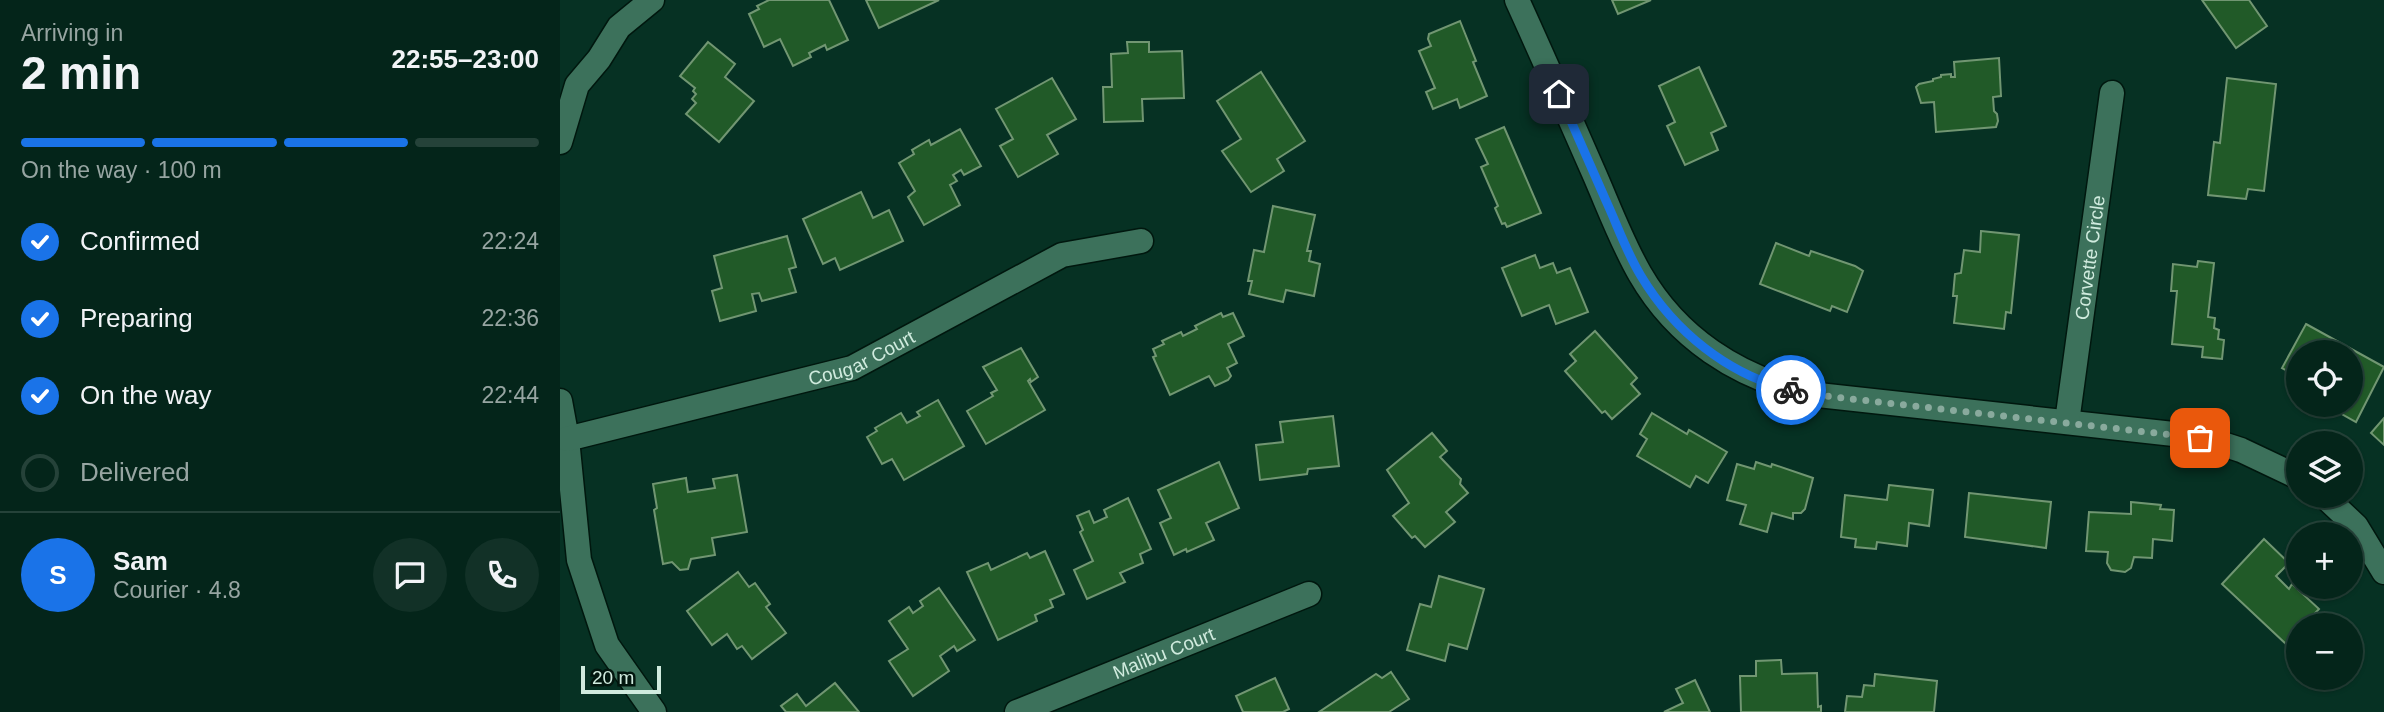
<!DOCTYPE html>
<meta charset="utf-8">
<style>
:root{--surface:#04251a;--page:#123127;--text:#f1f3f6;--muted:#97a5a2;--line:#254239;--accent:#1a73e8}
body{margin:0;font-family:Helvetica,sans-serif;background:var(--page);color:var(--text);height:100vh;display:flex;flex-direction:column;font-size:26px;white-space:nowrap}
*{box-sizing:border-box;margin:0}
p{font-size:23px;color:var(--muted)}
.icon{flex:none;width:38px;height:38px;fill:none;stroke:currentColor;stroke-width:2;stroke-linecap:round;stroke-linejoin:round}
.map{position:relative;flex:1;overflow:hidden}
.panel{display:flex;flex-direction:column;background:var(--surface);width:560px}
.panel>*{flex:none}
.controls{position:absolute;left:1726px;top:340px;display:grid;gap:14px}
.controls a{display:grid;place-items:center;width:77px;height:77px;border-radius:50%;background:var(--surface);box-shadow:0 2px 5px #0004,0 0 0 2px var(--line);font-size:35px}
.scale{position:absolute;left:21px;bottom:18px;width:80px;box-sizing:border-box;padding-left:7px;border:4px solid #d0ebde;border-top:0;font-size:19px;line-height:24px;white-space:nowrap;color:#d0ebde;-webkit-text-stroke:5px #02160e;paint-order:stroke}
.pin{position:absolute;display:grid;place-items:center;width:60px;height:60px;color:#fff;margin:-30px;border-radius:14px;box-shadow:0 4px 10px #0006}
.courier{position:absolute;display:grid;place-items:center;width:70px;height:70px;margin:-35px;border:5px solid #1a73e8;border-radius:50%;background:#fff;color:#222;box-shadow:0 2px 9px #0007}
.headline em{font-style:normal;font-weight:600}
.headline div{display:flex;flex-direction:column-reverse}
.headline{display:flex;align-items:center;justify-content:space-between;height:119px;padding:0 21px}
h1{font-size:46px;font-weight:600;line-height:52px}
.bar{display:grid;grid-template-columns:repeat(4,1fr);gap:10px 7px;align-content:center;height:84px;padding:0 21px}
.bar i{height:9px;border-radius:5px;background:var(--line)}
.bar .on{background:var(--accent)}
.bar p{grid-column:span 4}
.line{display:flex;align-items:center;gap:18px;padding:0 21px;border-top:2px solid var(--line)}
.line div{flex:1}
.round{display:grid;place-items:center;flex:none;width:74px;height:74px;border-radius:37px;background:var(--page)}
ol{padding:0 21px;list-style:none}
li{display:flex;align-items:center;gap:21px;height:77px}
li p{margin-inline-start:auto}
li .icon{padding:7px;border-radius:50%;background:var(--accent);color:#fff;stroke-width:4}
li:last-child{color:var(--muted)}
li i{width:38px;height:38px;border:4px solid var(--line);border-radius:50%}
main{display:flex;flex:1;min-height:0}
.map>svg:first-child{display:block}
.building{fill:#215a28;stroke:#719672;stroke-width:2}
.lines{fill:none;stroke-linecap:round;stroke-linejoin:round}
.minor-casing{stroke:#00170e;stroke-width:27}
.minor{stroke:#3c715b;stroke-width:24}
.done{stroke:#89aa9d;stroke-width:7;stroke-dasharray:0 12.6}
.route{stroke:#1a73e8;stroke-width:9}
.labels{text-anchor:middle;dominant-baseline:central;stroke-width:7;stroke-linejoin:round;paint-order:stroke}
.street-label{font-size:19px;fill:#d0ebde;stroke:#02160e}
</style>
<main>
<section class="panel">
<div class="headline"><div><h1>2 min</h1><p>Arriving in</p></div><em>22:55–23:00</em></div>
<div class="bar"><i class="on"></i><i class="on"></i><i class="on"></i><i></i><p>On the way · 100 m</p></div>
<ol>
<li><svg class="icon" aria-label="check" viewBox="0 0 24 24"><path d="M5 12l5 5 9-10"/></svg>Confirmed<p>22:24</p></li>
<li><svg class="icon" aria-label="check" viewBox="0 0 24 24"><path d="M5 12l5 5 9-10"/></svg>Preparing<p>22:36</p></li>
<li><svg class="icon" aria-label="check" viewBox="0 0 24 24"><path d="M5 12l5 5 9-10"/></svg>On the way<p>22:44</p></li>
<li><i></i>Delivered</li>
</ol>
<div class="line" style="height:126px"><b class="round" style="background:var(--accent);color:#fff">S</b><div><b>Sam</b><p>Courier · 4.8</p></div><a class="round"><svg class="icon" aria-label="chat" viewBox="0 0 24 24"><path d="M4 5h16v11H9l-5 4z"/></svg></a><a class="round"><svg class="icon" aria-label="phone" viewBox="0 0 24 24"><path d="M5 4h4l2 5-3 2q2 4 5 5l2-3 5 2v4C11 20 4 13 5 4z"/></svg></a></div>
</section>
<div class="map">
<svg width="1824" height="712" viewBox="0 0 1824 712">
<rect width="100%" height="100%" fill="#063123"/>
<g class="building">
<path d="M 209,0 L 269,0 L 288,40 L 267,50 L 265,45 L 249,53 L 251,57 L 233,66 L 220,39 L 204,47 L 189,14 L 199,9 L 197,6 Z"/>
<path d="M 306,0 L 379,0 L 319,28 Z"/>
<path d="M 1052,0 L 1091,0 L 1058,14 Z"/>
<path d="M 1642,0 L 1689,0 L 1707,26 L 1676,48 Z"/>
<path d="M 900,21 L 916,61 L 913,62 L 927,96 L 900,108 L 897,99 L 873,109 L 866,92 L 875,88 L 859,51 L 871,46 L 868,39 L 869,34 Z"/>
<path d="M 148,42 L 175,64 L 165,77 L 194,101 L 159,142 L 126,114 L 136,103 L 132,99 L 136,94 L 133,91 L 135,88 L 120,76 Z"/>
<path d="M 567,42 L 589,42 L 589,52 L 622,51 L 624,98 L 582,99 L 583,121 L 544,122 L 543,87 L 552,87 L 551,54 L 568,53 Z"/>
<path d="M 1439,58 L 1441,96 L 1433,97 L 1434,111 L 1437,114 L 1438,121 L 1436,127 L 1376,132 L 1374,102 L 1361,103 L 1356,87 L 1359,84 L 1373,81 L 1373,79 L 1381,77 L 1381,75 L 1391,74 L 1391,77 L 1395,77 L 1394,62 Z"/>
<path d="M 1139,67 L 1166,126 L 1151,133 L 1158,150 L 1125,165 L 1107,126 L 1115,122 L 1099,86 Z"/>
<path d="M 701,72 L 745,141 L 717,159 L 724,171 L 691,192 L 662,151 L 681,139 L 657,101 Z"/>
<path d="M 492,78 L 516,119 L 487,135 L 498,154 L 458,177 L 440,146 L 453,139 L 436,109 Z"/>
<path d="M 1667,78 L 1716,84 L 1704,191 L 1688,189 L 1686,199 L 1648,195 L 1654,142 L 1660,143 Z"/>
<path d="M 944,127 L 981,213 L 947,227 L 945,223 L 942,224 L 935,208 L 938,206 L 921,167 L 928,164 L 916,139 Z"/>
<path d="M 400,129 L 421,166 L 404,175 L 401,170 L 393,175 L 397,181 L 390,185 L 400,205 L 364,225 L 348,197 L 355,191 L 339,163 L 354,154 L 352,150 L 369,140 L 371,145 Z"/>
<path d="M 301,192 L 313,218 L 329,210 L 343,241 L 280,270 L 275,258 L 263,264 L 243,219 Z"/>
<path d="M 713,206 L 755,215 L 747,251 L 751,251 L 749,261 L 760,264 L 754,296 L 726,290 L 723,302 L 689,294 L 692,281 L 688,281 L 694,250 L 704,252 Z"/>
<path d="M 1421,231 L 1459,235 L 1451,313 L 1446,312 L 1444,329 L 1394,323 L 1397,296 L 1393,296 L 1395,274 L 1401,273 L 1404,250 L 1420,252 Z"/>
<path d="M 227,236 L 236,267 L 229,269 L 236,292 L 202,301 L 199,293 L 192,294 L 196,311 L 160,321 L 152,291 L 162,288 L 154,256 Z"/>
<path d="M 1216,243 L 1249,256 L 1251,251 L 1295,266 L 1303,271 L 1287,312 L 1272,306 L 1270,311 L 1200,284 Z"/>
<path d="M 975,255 L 980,268 L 993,263 L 997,273 L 1010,268 L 1028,312 L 996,324 L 989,305 L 962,316 L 942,268 Z"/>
<path d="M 1638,261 L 1654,263 L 1648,317 L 1655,318 L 1654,328 L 1659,330 L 1658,339 L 1664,340 L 1662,359 L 1642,357 L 1643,347 L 1612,344 L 1617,291 L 1611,291 L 1613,264 L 1637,267 Z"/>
<path d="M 661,313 L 663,317 L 673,313 L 684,336 L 668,344 L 677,363 L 667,368 L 671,376 L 668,380 L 655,386 L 649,376 L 610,395 L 593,357 L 596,356 L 593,349 L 604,344 L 602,341 L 621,332 L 623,336 L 637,329 L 635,326 Z"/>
<path d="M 1746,324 L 1824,367 L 1796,422 L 1764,404 L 1790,404 L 1790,352 L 1738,352 L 1738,377 L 1722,368 Z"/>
<path d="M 1035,331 L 1077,378 L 1071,384 L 1080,394 L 1052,419 L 1045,411 L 1042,413 L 1005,371 L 1016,361 L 1010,354 Z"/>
<path d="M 461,348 L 478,377 L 471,382 L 470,379 L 468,381 L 485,410 L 426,444 L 407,411 L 433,396 L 431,393 L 437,390 L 423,367 Z"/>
<path d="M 378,400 L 404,446 L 344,480 L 332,459 L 322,464 L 307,437 L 317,431 L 315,428 L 341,413 L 347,423 L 360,416 L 357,412 Z"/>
<path d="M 1092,413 L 1127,434 L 1129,430 L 1167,452 L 1148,483 L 1136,476 L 1130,487 L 1077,456 L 1087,439 L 1080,434 Z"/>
<path d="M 773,416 L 779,466 L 748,469 L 747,474 L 700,480 L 696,445 L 723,442 L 720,422 Z"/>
<path d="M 1824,418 L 1824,445 L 1811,433 Z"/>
<path d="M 872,433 L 887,451 L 880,457 L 901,479 L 900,484 L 908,493 L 886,512 L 895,522 L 865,547 L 855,536 L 852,538 L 833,516 L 849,503 L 827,470 Z"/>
<path d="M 659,462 L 679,508 L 646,523 L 654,540 L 627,552 L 626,549 L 614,555 L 600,523 L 611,518 L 598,490 Z"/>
<path d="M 1196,462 L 1211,467 L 1212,464 L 1253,478 L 1245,509 L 1241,513 L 1233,513 L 1233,519 L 1212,513 L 1207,532 L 1180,524 L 1186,505 L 1167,500 L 1177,464 L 1194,469 Z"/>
<path d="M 177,475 L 187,532 L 152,538 L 155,555 L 131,559 L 128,569 L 120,570 L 112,562 L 103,564 L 94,510 L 97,508 L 93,484 L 126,478 L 128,492 L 155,488 L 153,479 Z"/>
<path d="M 1329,485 L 1373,490 L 1369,526 L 1349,523 L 1347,546 L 1317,542 L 1316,549 L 1295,547 L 1296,539 L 1281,537 L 1285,495 L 1327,500 Z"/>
<path d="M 1409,493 L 1491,502 L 1486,548 L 1405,537 Z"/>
<path d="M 568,498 L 591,549 L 580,554 L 583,563 L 560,573 L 565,582 L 527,599 L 514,570 L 533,561 L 520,532 L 523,530 L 517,516 L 529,511 L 534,523 L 547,517 L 544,510 Z"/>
<path d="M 1571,502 L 1601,505 L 1600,509 L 1614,510 L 1612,541 L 1593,539 L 1592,558 L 1574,557 L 1571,568 L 1565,572 L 1551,570 L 1547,563 L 1548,552 L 1526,551 L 1529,512 L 1571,514 Z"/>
<path d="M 1704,539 L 1729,563 L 1716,576 L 1729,589 L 1732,584 L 1759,609 L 1744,625 L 1738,625 L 1738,631 L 1726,644 L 1662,584 Z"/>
<path d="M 485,551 L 504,594 L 490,600 L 493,607 L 475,615 L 477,621 L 438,640 L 407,572 L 428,563 L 431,570 L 467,553 L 470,558 Z"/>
<path d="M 178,572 L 189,587 L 195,583 L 210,604 L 206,607 L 226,633 L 192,659 L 182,646 L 177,649 L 167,634 L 152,645 L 127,611 Z"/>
<path d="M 879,576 L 924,589 L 907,649 L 889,644 L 885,661 L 847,650 L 860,604 L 871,607 Z"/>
<path d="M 379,588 L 415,640 L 397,651 L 394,646 L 380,656 L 389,671 L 353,696 L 329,661 L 348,649 L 329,621 L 349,607 L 353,613 L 363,606 L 360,601 Z"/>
<path d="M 1221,660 L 1222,674 L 1257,673 L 1258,707 L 1261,706 L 1261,712 L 1181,712 L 1180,676 L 1196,676 L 1196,661 Z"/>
<path d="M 831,672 L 849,699 L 829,712 L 759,712 L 816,674 L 822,678 Z"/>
<path d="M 1315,674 L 1377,681 L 1374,712 L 1285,712 L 1287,696 L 1302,697 L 1304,685 L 1314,686 Z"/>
<path d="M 715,678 L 729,709 L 723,712 L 683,712 L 676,696 Z"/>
<path d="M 1135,680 L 1150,712 L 1104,712 L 1123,703 L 1116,689 Z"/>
<path d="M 275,683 L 299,712 L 226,712 L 221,706 L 237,694 L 246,706 Z"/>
</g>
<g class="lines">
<defs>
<g id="minor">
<path d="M 957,0 C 983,57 1008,114 1033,171 C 1048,205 1061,241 1080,274 C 1117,338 1177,377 1249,394 L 1641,437 L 1681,450 L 1738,477"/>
<path d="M 0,142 L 17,85 L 39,59 L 59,27 L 92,0"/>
<path d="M 0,401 L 7,439 L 19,560 L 47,645 L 94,712"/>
<path id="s1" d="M 1507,422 L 1552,93"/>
<path id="s2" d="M 7,439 L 292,368 L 502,255 L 581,241"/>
<path d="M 1763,495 L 1796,526 L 1824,572"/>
<path id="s3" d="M 457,712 L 749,594"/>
</g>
</defs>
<use href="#minor" class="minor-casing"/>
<use href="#minor" class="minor"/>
</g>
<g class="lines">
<path class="done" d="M 1231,390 L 1265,396 L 1640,438"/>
<path class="route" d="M 999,94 C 1015,131 1031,167 1047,203 C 1058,227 1067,253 1081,276 C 1114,331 1168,375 1231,390"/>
</g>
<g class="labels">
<g class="street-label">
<text stroke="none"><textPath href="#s1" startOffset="166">Corvette Circle</textPath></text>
<text stroke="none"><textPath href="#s2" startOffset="306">Cougar Court</textPath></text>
<text stroke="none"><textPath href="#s3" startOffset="158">Malibu Court</textPath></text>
</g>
</g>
</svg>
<div class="controls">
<a><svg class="icon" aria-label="locate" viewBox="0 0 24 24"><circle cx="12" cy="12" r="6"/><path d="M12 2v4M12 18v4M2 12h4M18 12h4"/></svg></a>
<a><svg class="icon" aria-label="layers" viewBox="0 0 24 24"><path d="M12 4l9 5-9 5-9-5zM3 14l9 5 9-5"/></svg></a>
<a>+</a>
<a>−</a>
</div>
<div class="scale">20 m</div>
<div class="pin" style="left:1640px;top:438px;background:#ea580c"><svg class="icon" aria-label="bag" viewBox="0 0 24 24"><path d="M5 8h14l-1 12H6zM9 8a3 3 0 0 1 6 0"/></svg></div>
<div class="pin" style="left:999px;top:94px;background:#1f2937"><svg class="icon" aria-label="home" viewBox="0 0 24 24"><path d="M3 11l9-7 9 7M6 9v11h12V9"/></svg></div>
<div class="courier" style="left:1231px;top:390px"><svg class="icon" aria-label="bike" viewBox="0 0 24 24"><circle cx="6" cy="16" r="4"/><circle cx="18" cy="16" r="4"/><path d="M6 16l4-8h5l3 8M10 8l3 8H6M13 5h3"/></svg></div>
</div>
</main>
